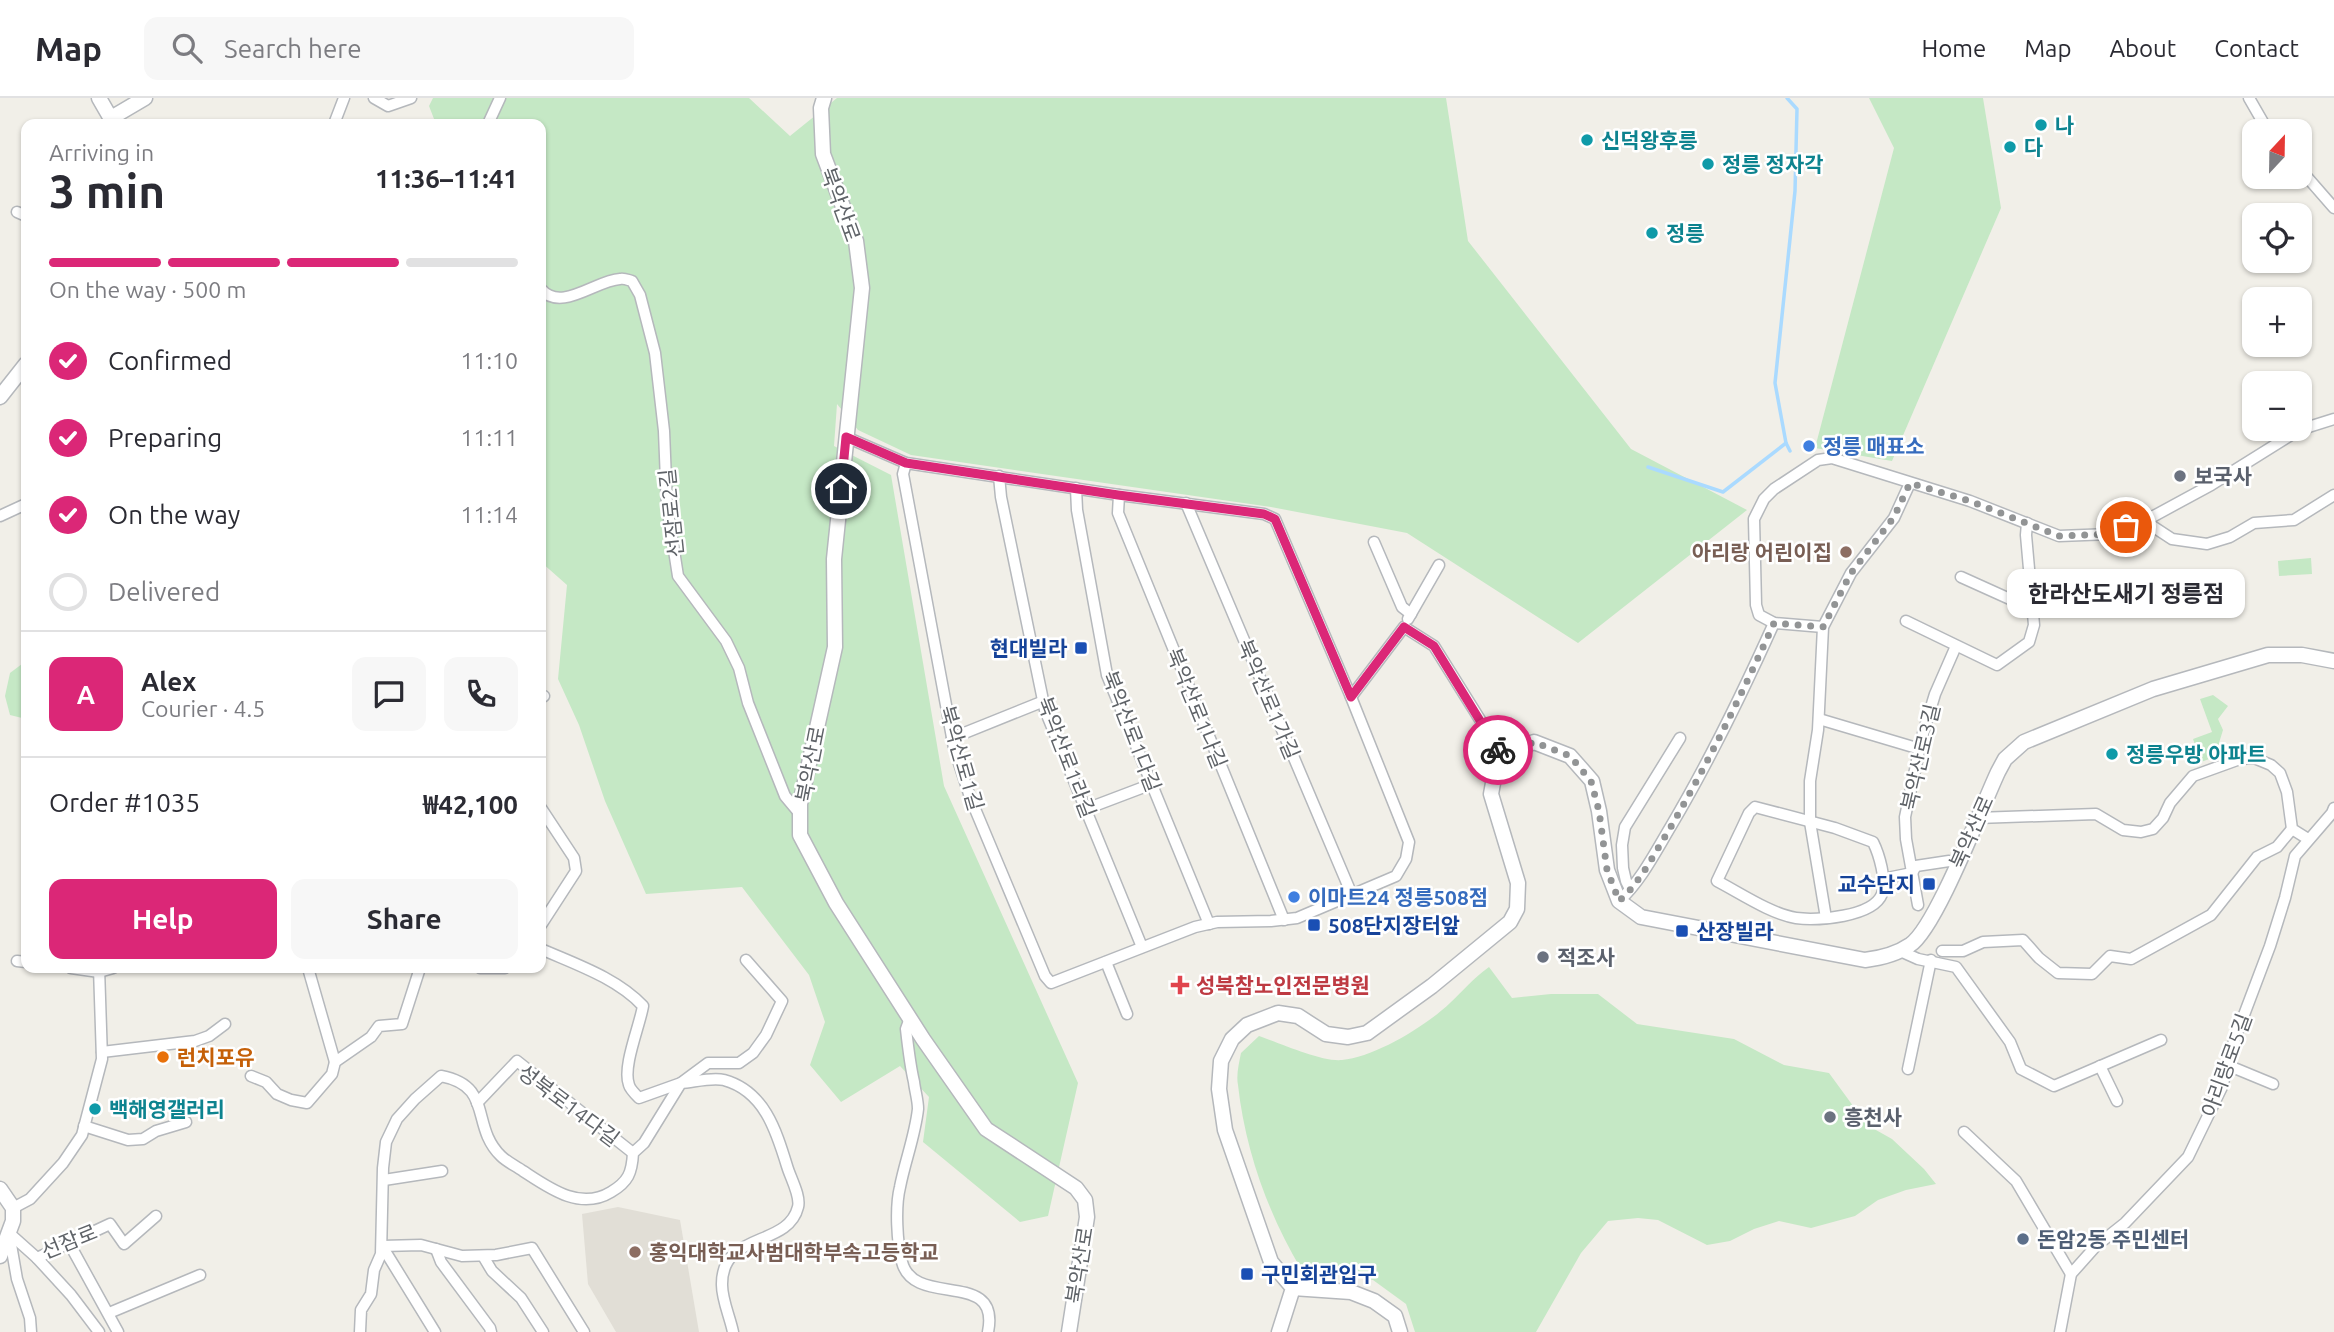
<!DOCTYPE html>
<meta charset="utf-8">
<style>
:root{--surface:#fff;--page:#f7f7f7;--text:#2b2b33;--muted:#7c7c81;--line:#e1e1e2;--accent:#db2777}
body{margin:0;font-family:Ubuntu,"Noto Sans KR",sans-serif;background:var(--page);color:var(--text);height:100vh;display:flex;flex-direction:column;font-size:26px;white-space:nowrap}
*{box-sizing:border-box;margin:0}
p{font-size:23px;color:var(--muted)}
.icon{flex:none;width:38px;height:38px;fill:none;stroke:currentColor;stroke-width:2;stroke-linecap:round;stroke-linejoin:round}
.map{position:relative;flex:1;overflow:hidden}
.drawer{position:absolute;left:21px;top:21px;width:525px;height:854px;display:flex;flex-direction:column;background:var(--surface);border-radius:14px;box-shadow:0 2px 5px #0004}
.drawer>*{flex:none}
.needle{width:46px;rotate:22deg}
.fabs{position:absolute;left:2242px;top:21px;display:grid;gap:14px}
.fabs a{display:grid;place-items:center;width:70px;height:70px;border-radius:14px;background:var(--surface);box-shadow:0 2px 5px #0004;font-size:35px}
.pin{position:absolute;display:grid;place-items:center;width:60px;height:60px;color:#fff;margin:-30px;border:4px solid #fff;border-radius:50%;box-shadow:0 2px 7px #0007}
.courier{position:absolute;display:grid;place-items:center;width:70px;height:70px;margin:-35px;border:5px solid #db2777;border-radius:50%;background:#fff;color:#222;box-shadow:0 2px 9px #0007}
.bubble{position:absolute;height:49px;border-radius:14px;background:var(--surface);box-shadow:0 2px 5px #0004;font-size:23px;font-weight:700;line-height:49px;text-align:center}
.overview em{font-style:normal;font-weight:700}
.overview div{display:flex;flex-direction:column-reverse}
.overview{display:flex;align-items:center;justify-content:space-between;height:119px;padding:0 28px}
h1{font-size:46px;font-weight:700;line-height:52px}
.bar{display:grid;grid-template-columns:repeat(4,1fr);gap:10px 7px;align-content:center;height:84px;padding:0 28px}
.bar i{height:9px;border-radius:5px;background:var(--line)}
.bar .selected{background:var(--accent)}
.bar p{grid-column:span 4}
.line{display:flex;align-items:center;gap:18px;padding:0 28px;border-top:2px solid var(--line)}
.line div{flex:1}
.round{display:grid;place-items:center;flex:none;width:74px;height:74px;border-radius:14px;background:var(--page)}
ol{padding:0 28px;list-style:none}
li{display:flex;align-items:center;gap:21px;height:77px}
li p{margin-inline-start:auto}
li .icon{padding:7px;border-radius:50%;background:var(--accent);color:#fff;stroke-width:4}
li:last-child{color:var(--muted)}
li i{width:38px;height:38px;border:4px solid var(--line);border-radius:50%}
.cta{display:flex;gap:14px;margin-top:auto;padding:14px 28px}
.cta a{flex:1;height:80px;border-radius:14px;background:var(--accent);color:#fff;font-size:28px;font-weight:700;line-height:80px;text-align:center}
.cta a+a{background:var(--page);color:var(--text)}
header{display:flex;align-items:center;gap:42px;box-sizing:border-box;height:98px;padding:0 35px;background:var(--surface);border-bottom:2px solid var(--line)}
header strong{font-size:33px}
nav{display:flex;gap:38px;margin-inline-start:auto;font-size:24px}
.search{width:490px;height:63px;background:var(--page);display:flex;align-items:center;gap:18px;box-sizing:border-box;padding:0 24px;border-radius:14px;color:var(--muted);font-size:26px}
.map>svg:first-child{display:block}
.education{fill:#e1ded6}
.green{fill:#c5e8c5}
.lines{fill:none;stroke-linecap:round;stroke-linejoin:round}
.stream{stroke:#aadaff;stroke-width:3.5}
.minor-casing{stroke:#b5b8bc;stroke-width:13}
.tertiary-casing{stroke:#b5b8bc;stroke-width:17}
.minor{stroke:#fff;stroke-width:10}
.tertiary{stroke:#fff;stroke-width:14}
.done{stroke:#929495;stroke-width:7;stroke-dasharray:0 12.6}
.route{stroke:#db2777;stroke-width:9}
.culture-dot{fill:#0f9aa8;stroke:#fff;stroke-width:2.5}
.shop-dot{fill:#3f7fe0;stroke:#fff;stroke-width:2.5}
.worship-dot{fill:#6b7280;stroke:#fff;stroke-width:2.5}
.education-dot{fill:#8d6e63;stroke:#fff;stroke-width:2.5}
.transit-dot{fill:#1a4fb4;stroke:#fff;stroke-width:2.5}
.health-dot{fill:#e0444e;stroke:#fff;stroke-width:2.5}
.food-dot{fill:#e8710a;stroke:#fff;stroke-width:2.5}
.service-dot{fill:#5c6f8a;stroke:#fff;stroke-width:2.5}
.labels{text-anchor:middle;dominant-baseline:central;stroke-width:5;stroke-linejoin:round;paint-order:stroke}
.culture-label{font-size:21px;font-weight:bold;fill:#0d838f;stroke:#fff;text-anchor:start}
.street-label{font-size:21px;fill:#5f6368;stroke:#fff}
.shop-label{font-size:21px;font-weight:bold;fill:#366cbe;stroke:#fff;text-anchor:start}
.worship-label{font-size:21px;font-weight:bold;fill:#5b616d;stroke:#fff;text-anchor:start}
.education-label{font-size:21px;font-weight:bold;fill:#785e54;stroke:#fff;text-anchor:end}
.transit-label{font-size:21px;font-weight:bold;fill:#164399;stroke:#fff;text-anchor:start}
.health-label{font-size:21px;font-weight:bold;fill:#be3a42;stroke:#fff;text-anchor:start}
.food-label{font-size:21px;font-weight:bold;fill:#c56008;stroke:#fff;text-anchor:start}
.service-label{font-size:21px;font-weight:bold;fill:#4e5e75;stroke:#fff;text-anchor:start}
</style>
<header>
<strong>Map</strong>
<div class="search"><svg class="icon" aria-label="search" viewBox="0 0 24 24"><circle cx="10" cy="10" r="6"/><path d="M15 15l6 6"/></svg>Search here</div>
<nav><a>Home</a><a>Map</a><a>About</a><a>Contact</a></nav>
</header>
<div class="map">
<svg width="2334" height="1234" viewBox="0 0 2334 1234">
<rect width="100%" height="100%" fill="#f1efe8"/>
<path class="education" d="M 618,1109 L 680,1122 L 699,1234 L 616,1234 L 588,1186 L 582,1116 Z"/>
<g class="green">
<path d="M 433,0 L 749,0 L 790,38 L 837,0 L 1446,0 L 1468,143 L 1631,351 L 1747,412 L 1578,545 L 1407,435 L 1271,409 L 911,357 L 858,332 L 837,306 L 834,348 L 891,377 L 944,688 L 1078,985 L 1048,1118 L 1020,1124 L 923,1044 L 929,999 L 900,968 L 841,1004 L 810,967 L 825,924 L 809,877 L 742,789 L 646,796 L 605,703 L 579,627 L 558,581 L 567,487 L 541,464 L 541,26 L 436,26 L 429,8 Z"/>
<path d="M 1869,0 L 1983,0 L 2001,110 L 1892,363 L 1815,350 L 1894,50 Z"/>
<path d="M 2311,460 L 2312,476 L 2279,478 L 2278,463 Z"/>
<path d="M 26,563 L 26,621 L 10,617 L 5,598 L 10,575 Z"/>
<path d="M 2213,597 L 2228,608 L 2218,621 L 2223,632 L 2219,645 L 2223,656 L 2201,664 L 2193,641 L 2212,634 L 2200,601 Z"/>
<path d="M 1489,869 L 1512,900 L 1551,896 L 1598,896 L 1637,926 L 1734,941 L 1784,967 L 1829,975 L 1867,1027 L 1892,1041 L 1924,1071 L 1936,1086 L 1906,1092 L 1878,1102 L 1855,1118 L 1811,1130 L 1779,1123 L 1754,1131 L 1730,1143 L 1707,1147 L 1658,1122 L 1638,1120 L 1608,1123 L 1581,1155 L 1536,1234 L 1415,1234 L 1406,1206 L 1373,1182 L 1321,1171 L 1301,1171 C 1268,1116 1245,1051 1238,987 C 1236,977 1239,965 1241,955 L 1259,938 C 1280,945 1321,964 1342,962 C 1375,959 1426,928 1450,905 C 1465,891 1471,882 1489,869 Z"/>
</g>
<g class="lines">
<g class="stream">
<path d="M 1787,0 L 1797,11 L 1795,93 L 1775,285 L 1786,345 L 1790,353"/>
<path d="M 1648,369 L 1723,394 L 1786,345"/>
</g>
<defs>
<g id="minor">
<path d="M 374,0 L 388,8 L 411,0"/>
<path d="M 2249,0 L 2268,33"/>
<path d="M 334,26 L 344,0"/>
<path d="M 488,26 L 500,0"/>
<path d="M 2300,71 L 2334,110"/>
<path d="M 17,114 L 26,118"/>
<path d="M 541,191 C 561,215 596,182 620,181 C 624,180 628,182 632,183 L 640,197 L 655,255 L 664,333 L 667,408 L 678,478 L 726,543 L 739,570 L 748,605 L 785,698 L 800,716"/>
<path d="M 846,339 L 906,365 L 1119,397 L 1264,416 L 1275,421 L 1351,599 L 1404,529 L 1434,548 L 1502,657"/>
<path d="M 906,365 L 903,376 L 954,650 L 970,699 L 1045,878 L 1051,885 L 1195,829 L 1217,824 L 1271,823 L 1297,820 L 1396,778 L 1406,761 L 1409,744 L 1351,599"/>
<path d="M 999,378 L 1001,399 L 1045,612 L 1142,849"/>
<path d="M 1076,390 L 1077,412 L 1107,577 L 1209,826"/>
<path d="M 1119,397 L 1118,415 L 1284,822"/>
<path d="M 1186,405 L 1352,797"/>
<path d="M 0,418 L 26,406"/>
<path d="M 2143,422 L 2172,441 L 2207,446 L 2230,439 L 2254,425 L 2294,422 L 2334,397"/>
<path d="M 1374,444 L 1402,509 L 1411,516"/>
<path d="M 1961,479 L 2032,511"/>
<path d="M 1408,521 L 1439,467"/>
<path d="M 1906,523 L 1997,567 L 2029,544 L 2034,527 L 2026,437 L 2027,425"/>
<path d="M 1823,529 L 1774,525 L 1759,517 L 1756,507 L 1754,421 L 1764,401 L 1774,391 L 1818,362 L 1832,360 L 1970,403 L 2059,438 L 2110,436 L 2152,419 L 2211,387 L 2299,332 L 2334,321"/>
<path d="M 541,600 L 544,598"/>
<path d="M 1819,621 L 1920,651"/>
<path d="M 952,640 L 1044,603"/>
<path d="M 1755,709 L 1835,730 L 1873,744 C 1879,756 1887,783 1882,796 C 1873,819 1817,823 1796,820 C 1771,816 1740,795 1717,783 L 1749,715 Z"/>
<path d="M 541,710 L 574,760 L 576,773 L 541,827"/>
<path d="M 1086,711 L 1152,686"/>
<path d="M 1977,720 L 2096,716 L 2123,732 L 2141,734 L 2153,731 L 2163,720 L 2170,705 L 2193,678 L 2240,661 L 2254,660 L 2271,667 L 2280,675 L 2287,694 L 2292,731 L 2308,741"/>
<path d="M 1882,781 L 1912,775 L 1916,768 L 1949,763 L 1957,765"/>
<path d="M 1630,791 L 1626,783 L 1623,770 L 1622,747 L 1625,729 L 1680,640"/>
<path d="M 1619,803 C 1641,783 1656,753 1671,728 C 1710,662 1743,594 1774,525"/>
<path d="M 1918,807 L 1906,741 L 1905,719 L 1922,639 L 1935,596 L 1956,548"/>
<path d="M 1826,820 L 1810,724 L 1810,683 L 1818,632 L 1823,529 L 1851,475 L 1894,420 L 1910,385"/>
<path d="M 541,851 C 575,866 617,880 643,908 C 640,927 622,969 629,987 C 630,991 636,997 639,1000 L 681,985 L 708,965 L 739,965 L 753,955 L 766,937 L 782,903 L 746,862"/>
<path d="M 1898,852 L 1918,861 L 1956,869 L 2010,944 L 2021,971 L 2054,988 L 2161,942"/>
<path d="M 1942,853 L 1963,853 L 1983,844 L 2023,842 L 2039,860 L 2058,875 L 2092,876 L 2110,858 L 2131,861 L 2211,817 L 2257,759 L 2277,749 L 2292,731"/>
<path d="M 17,863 L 26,864"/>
<path d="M 1106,864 L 1127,916"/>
<path d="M 71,870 L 99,874 L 113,870"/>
<path d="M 308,870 L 335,964"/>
<path d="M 480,870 L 505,870"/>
<path d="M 910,920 L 906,931 C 908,949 910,967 914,984 C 915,993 918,1002 918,1011 C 915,1038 905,1063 900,1089 C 895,1109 897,1145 902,1164 C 914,1211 1001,1170 988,1234"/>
<path d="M 102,954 L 195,943 L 209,938 L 225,926"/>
<path d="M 2227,967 L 2273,986"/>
<path d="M 2100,968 L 2117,1003"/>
<path d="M 1908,971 L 1931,862"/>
<path d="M 251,978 L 266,984 L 277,996 L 291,1002 L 307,1005 L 332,976 L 335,964 L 371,939 L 379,928 L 402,926 L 420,870"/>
<path d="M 477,1005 L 517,963 L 633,1055"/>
<path d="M 84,1028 L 128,1042 L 143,1041 L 156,1033 L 186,1024"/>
<path d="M 1964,1034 L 2016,1083 L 2071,1176"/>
<path d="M 384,1082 L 442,1073"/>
<path d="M 13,1110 L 30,1101 L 63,1065 L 82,1037 L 102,961 L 99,870"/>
<path d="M 9,1135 L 37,1160 L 110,1126 L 124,1146 L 156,1118"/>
<path d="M 9,1135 L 17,1181 L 30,1220 L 31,1234"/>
<path d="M 69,1145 L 118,1234"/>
<path d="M 382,1148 L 421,1147 L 462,1158 L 496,1157 L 532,1150 L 584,1234"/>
<path d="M 382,1148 L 435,1234"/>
<path d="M 436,1151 L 441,1164 L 490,1230 L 491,1234"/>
<path d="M 483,1158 L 492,1173 L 521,1200 L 543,1234"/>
<path d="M 37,1160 L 71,1197 L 99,1234"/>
<path d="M 109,1215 L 200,1177"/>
<path d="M 360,1234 L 361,1212 L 371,1196 L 374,1172 L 381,1156 L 383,1070 L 386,1044 L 397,1021 L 415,1001 L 441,978 C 494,988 470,1028 501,1058 C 507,1064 516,1068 523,1073 C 549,1090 580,1113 611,1094 C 628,1084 632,1075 633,1055 L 644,1045 L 681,985 C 694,984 712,979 724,982 C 764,993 776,1032 787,1068 C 790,1079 801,1098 798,1109 C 788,1150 721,1133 722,1187 C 722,1202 730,1219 733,1234"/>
<path d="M 2060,1234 L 2071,1176 L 2096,1148 L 2125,1125 L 2188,1059 L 2222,989 L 2233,946 L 2270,848 L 2285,800 L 2295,758 L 2332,715 L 2334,710"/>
</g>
<g id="tertiary">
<path d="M 99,0 L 114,26"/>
<path d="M 824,0 L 821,10 L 823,56 L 856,143 L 862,190 L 834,461 L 835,549 L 800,706 L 800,737 L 836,805 L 923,941 L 986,1031 L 1076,1090 L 1085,1102 L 1087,1119 L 1069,1234"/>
<path d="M 111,20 L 145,0"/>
<path d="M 0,299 L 26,266"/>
<path d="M 0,1091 L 13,1110 L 13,1123 L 0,1158"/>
<path d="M 1293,1190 L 1351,1194 L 1374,1203 L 1395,1218 L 1400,1234"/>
<path d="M 1279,1234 L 1293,1190 L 1271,1164 L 1225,1032 L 1219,991 L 1221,963 L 1232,941 L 1247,927 L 1278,915 L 1298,918 L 1326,936 L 1348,939 L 1367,935 L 1432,888 L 1510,824 L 1517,811 L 1518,785 L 1491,696 L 1496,669 L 1502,657 L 1534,644 L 1570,658 L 1592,683 L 1599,713 L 1607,772 L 1619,803 L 1641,819 L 1865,862 C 1881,860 1897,856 1910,847 C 1936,830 1982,708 1998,674 L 2005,661 L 2024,644 L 2153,591 L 2268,557 L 2302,557 L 2334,563"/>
</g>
</defs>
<use href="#minor" class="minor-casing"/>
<use href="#tertiary" class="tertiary-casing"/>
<use href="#minor" class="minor"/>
<use href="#tertiary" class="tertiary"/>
</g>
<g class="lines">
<path class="done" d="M 1498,652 L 1502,657 L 1534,644 L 1570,658 L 1591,683 L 1599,713 L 1607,772 L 1619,803 C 1640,785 1654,756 1669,732 C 1708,665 1742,596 1774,525 L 1823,529 L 1851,475 L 1894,419 L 1910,385 L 1970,403 L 2059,438 L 2110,436 L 2126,429"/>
<path class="route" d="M 841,391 L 846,339 L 906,365 L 1118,397 L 1264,416 L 1275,421 L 1351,599 L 1404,529 L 1434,548 L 1498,652"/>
</g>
<g class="culture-dot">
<circle cx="2041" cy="27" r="7"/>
<circle cx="1587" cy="42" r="7"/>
<circle cx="2010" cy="49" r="7"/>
<circle cx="1708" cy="66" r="7"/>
<circle cx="1652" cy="135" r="7"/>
<circle cx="2112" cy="656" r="7"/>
<circle cx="95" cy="1011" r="7"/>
</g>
<g class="shop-dot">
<circle cx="1809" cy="348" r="7"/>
<circle cx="1294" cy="799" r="7"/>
</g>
<g class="worship-dot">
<circle cx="2180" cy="378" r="7"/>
<circle cx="1543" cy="859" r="7"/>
<circle cx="1830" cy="1019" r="7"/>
</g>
<g class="education-dot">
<circle cx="1846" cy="454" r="7"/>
<circle cx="635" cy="1154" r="7"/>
</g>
<g class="transit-dot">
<rect x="1074" y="543" width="14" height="14" rx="3.5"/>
<rect x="1922" y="779" width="14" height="14" rx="3.5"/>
<rect x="1307" y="820" width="14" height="14" rx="3.5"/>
<rect x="1675" y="826" width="14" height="14" rx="3.5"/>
<rect x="1240" y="1169" width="14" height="14" rx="3.5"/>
</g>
<path class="health-dot" d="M1176.5 876.5h7v7h7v7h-7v7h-7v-7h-7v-7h7z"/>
<circle class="food-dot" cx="163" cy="959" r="7"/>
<circle class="service-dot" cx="2023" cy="1141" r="7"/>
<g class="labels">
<g class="culture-label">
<text x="2055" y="27">나</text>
<text x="1601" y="42">신덕왕후릉</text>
<text x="2024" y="49">다</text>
<text x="1722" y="66">정릉 정자각</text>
<text x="1666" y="135">정릉</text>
<text x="2126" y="656">정릉우방 아파트</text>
<text x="109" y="1011">백해영갤러리</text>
</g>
<g class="street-label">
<text transform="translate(841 106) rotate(70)">북악산로</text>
<text transform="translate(671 415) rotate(-96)">선잠로2길</text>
<text transform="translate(1269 601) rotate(67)">북악산로1가길</text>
<text transform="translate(1197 610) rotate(68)">북악산로1나길</text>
<text transform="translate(1132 633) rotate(69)">북악산로1다길</text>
<text transform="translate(1067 659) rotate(69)">북악산로1라길</text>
<text transform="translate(1920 659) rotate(-77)">북악산로3길</text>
<text transform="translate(962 660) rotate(74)">북악산로1길</text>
<text transform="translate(810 666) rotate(-79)">북악산로</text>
<text transform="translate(1971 734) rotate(-66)">북악산로</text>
<text transform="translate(2226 967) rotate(-70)">아리랑로5길</text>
<text transform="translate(569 1007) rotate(37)">성북로14다길</text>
<text transform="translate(69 1143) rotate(-22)">선잠로</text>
<text transform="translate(1079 1167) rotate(-81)">북악산로</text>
</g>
<g class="shop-label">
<text x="1823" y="348">정릉 매표소</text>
<text x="1308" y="799">이마트24 정릉508점</text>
</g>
<g class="worship-label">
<text x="2194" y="378">보국사</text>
<text x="1557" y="859">적조사</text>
<text x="1844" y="1019">흥천사</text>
</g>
<g class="education-label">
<text x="1832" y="454">아리랑 어린이집</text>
<text x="649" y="1154" text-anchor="start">홍익대학교사범대학부속고등학교</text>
</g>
<g class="transit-label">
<text x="1067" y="550" text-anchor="end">현대빌라</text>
<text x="1915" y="786" text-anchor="end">교수단지</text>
<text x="1328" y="827">508단지장터앞</text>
<text x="1696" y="833">산장빌라</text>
<text x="1261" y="1176">구민회관입구</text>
</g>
<g class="health-label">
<text x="1196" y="887">성북참노인전문병원</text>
</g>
<g class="food-label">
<text x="177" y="959">런치포유</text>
</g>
<g class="service-label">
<text x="2037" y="1141">돈암2동 주민센터</text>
</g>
</g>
</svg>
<div class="fabs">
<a><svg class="needle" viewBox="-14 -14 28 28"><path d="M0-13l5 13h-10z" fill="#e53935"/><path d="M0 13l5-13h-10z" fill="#7c7c81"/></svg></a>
<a><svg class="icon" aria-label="locate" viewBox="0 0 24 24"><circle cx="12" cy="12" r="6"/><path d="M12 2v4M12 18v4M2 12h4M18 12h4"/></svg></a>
<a>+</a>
<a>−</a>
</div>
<div class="pin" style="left:2126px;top:429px;background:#ea580c"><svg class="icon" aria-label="bag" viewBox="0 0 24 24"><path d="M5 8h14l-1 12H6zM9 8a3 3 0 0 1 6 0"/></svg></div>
<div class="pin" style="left:841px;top:391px;background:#1f2937"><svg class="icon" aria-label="home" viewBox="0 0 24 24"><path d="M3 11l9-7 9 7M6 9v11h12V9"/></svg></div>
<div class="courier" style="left:1498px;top:652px"><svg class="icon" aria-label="bike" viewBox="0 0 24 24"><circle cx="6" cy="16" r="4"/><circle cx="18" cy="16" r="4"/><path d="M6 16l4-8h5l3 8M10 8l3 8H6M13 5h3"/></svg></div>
<div class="bubble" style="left:2007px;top:471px;width:238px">한라산도새기 정릉점</div>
<section class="drawer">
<div class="overview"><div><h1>3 min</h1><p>Arriving in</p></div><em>11:36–11:41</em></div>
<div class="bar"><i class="selected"></i><i class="selected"></i><i class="selected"></i><i></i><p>On the way · 500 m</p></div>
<ol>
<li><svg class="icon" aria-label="check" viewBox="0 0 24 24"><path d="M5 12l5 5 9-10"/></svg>Confirmed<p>11:10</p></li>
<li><svg class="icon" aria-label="check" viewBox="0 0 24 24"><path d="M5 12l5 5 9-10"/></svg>Preparing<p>11:11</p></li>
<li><svg class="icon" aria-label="check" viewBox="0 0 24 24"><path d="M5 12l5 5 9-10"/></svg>On the way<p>11:14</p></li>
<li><i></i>Delivered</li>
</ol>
<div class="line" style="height:126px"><b class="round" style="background:var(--accent);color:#fff">A</b><div><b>Alex</b><p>Courier · 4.5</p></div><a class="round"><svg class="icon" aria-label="chat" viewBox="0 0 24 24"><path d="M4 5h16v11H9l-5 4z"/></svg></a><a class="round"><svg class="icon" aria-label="phone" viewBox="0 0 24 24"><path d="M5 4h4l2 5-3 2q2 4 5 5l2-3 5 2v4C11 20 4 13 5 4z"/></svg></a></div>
<div class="line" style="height:91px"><div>Order #1035</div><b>₩42,100</b></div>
<div class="cta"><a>Help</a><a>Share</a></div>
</section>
</div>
